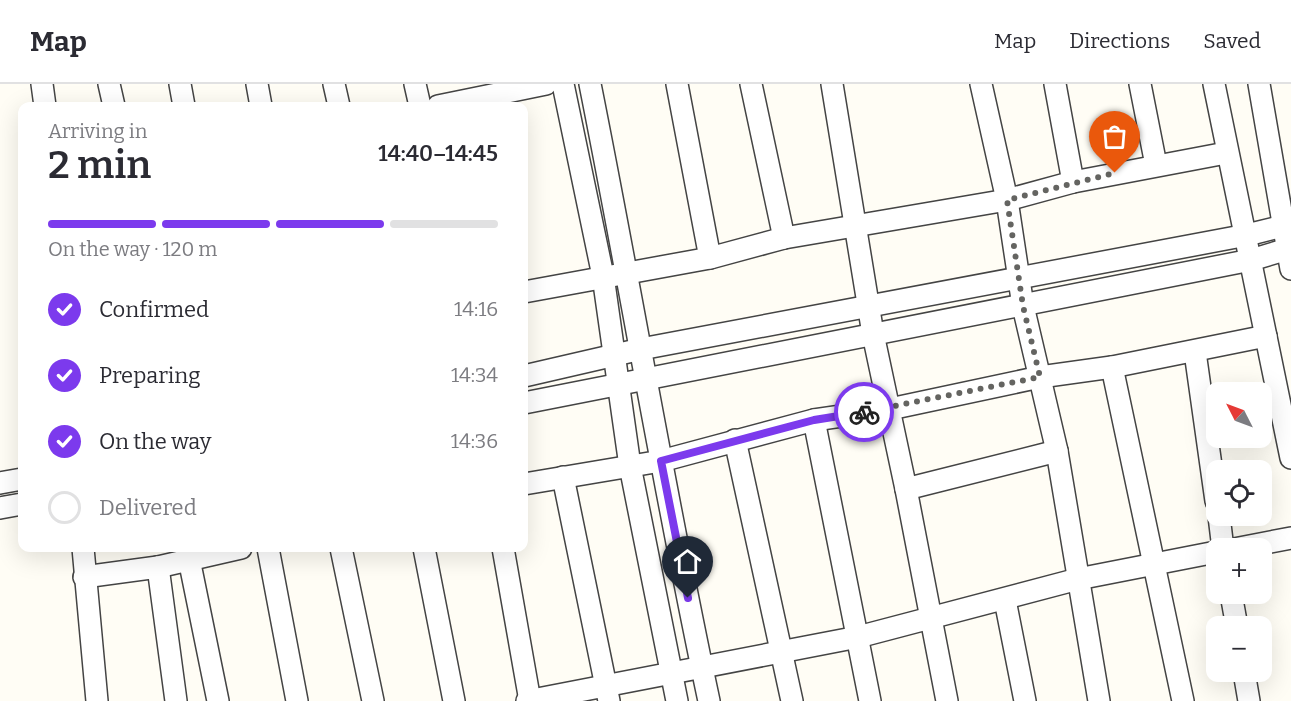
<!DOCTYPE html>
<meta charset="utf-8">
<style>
:root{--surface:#fff;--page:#f7f7f7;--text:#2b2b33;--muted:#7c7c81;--line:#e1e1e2;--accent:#7c3aed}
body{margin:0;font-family:Bitter,serif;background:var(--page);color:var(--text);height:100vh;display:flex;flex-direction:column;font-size:22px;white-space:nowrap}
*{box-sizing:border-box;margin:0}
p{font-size:20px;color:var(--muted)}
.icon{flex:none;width:33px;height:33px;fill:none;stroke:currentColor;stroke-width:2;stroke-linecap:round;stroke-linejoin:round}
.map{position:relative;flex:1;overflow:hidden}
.panel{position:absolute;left:18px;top:18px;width:510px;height:450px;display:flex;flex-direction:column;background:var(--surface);border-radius:12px;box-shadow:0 6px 24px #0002}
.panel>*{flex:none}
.needle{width:39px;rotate:312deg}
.tools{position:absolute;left:1206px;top:298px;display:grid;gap:12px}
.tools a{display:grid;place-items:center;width:66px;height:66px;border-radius:12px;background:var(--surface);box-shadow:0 6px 24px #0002;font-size:30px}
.pin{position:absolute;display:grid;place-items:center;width:51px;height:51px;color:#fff;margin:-62px -26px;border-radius:50% 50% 50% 0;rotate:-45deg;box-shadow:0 0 6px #0007}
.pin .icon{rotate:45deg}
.courier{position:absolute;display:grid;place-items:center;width:60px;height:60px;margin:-30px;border:4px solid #7c3aed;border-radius:50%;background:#fff;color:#222;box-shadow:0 2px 8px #0007}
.headline em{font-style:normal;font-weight:600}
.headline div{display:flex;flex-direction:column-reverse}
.headline{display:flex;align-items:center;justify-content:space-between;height:102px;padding:0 30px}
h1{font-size:39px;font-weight:600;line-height:45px}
.bar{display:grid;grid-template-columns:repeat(4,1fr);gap:9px 6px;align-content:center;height:72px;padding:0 30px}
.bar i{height:8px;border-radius:4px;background:var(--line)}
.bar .on{background:var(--accent)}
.bar p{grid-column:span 4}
ol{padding:0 30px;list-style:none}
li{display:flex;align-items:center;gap:18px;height:66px}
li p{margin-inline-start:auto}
li .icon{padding:6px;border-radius:50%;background:var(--accent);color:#fff;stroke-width:4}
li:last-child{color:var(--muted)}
li i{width:33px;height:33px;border:3px solid var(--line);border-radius:50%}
header{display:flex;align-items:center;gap:36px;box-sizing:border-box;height:84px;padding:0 30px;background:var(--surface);border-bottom:2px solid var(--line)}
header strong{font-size:28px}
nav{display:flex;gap:33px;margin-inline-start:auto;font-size:21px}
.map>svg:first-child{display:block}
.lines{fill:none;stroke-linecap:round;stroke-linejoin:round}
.minor-casing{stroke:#444;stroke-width:24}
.minor{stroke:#fff;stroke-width:21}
.done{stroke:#646461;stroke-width:6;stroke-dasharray:0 10.8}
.route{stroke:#7c3aed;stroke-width:8}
</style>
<header>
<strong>Map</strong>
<nav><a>Map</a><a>Directions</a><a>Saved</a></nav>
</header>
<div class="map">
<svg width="1291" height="617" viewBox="0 0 1291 617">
<rect width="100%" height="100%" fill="#fffdf5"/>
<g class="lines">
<defs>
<g id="minor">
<path d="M 42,0 L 45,22"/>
<path d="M 109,0 L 114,22"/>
<path d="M 180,0 L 184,22"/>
<path d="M 257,0 L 261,22"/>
<path d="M 334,0 L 339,22"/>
<path d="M 415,0 L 420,22"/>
<path d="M 563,0 L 603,192 L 630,382 L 677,617"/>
<path d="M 590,0 C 631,205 665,412 709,617"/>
<path d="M 677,0 L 710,174"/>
<path d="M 751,0 L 784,154"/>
<path d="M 832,0 L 873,250 L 906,405 L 947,617"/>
<path d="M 981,0 L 1007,116 L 1023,222 L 1057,367 L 1099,617"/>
<path d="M 1055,0 L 1073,98"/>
<path d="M 1140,0 L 1156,81"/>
<path d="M 1214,0 L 1291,374"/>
<path d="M 1259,0 L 1291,185"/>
<path d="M 438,22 L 546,0"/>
<path d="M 524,208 L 710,174 L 784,154 L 1007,116 L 1073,98 L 1226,69"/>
<path d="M 1195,268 L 1216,417"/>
<path d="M 1112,283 L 1183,617"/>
<path d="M 524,292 L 641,265 L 1247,151 L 1291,140"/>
<path d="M 524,319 L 1251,176 L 1291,164"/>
<path d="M 814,336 L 870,617"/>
<path d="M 735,356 L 792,617"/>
<path d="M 563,393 L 609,617"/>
<path d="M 0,399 L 22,395"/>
<path d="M 524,400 L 661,377 L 814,336 L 890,325 L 1040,293 L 1112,283 L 1266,252"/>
<path d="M 906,405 L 1057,367"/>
<path d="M 0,424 L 22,420"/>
<path d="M 1219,432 L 1223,465"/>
<path d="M 83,464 L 97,617"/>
<path d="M 268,464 L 297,617"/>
<path d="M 341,464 L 373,617"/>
<path d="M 424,464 L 454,617"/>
<path d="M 503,464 L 530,617"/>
<path d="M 1234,465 L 1291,454"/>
<path d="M 189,475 L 218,617"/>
<path d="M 158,483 L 176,617"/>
<path d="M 84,493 L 158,483 L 241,464"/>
<path d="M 1231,510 L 1237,543"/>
<path d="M 1005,516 L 1025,617"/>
<path d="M 1244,588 L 1249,617"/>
<path d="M 527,617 L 858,553 L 1078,495 L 1216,468"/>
</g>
</defs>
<use href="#minor" class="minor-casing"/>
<use href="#minor" class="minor"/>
</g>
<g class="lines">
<path class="done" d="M 864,328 L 1040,293 L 1023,222 L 1007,116 L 1115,89"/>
<path class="route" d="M 688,514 L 661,377 L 814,336 L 864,328"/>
</g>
</svg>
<div class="tools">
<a><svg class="needle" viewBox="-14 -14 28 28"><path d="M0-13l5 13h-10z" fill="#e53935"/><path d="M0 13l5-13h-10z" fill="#7c7c81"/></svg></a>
<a><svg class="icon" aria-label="locate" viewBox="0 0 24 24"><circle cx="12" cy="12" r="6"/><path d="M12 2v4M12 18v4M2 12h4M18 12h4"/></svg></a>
<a>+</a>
<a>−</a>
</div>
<div class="pin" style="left:1115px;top:89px;background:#ea580c"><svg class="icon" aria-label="bag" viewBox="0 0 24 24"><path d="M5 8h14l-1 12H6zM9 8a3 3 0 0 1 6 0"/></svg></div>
<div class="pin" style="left:688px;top:514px;background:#1f2937"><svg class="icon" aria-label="home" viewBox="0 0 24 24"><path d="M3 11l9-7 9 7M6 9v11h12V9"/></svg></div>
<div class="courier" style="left:864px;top:328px"><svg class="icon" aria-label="bike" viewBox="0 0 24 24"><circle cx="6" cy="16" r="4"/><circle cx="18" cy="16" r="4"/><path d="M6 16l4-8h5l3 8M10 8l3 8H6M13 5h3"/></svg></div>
<section class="panel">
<div class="headline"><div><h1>2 min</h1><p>Arriving in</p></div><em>14:40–14:45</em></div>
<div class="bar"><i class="on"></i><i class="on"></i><i class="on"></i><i></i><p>On the way · 120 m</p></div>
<ol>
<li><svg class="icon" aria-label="check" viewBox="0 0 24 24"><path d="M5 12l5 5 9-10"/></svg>Confirmed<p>14:16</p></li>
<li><svg class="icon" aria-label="check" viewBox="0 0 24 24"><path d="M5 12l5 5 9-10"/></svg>Preparing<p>14:34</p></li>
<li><svg class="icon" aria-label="check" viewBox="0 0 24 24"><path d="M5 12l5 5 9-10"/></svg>On the way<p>14:36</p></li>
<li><i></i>Delivered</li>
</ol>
</section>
</div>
